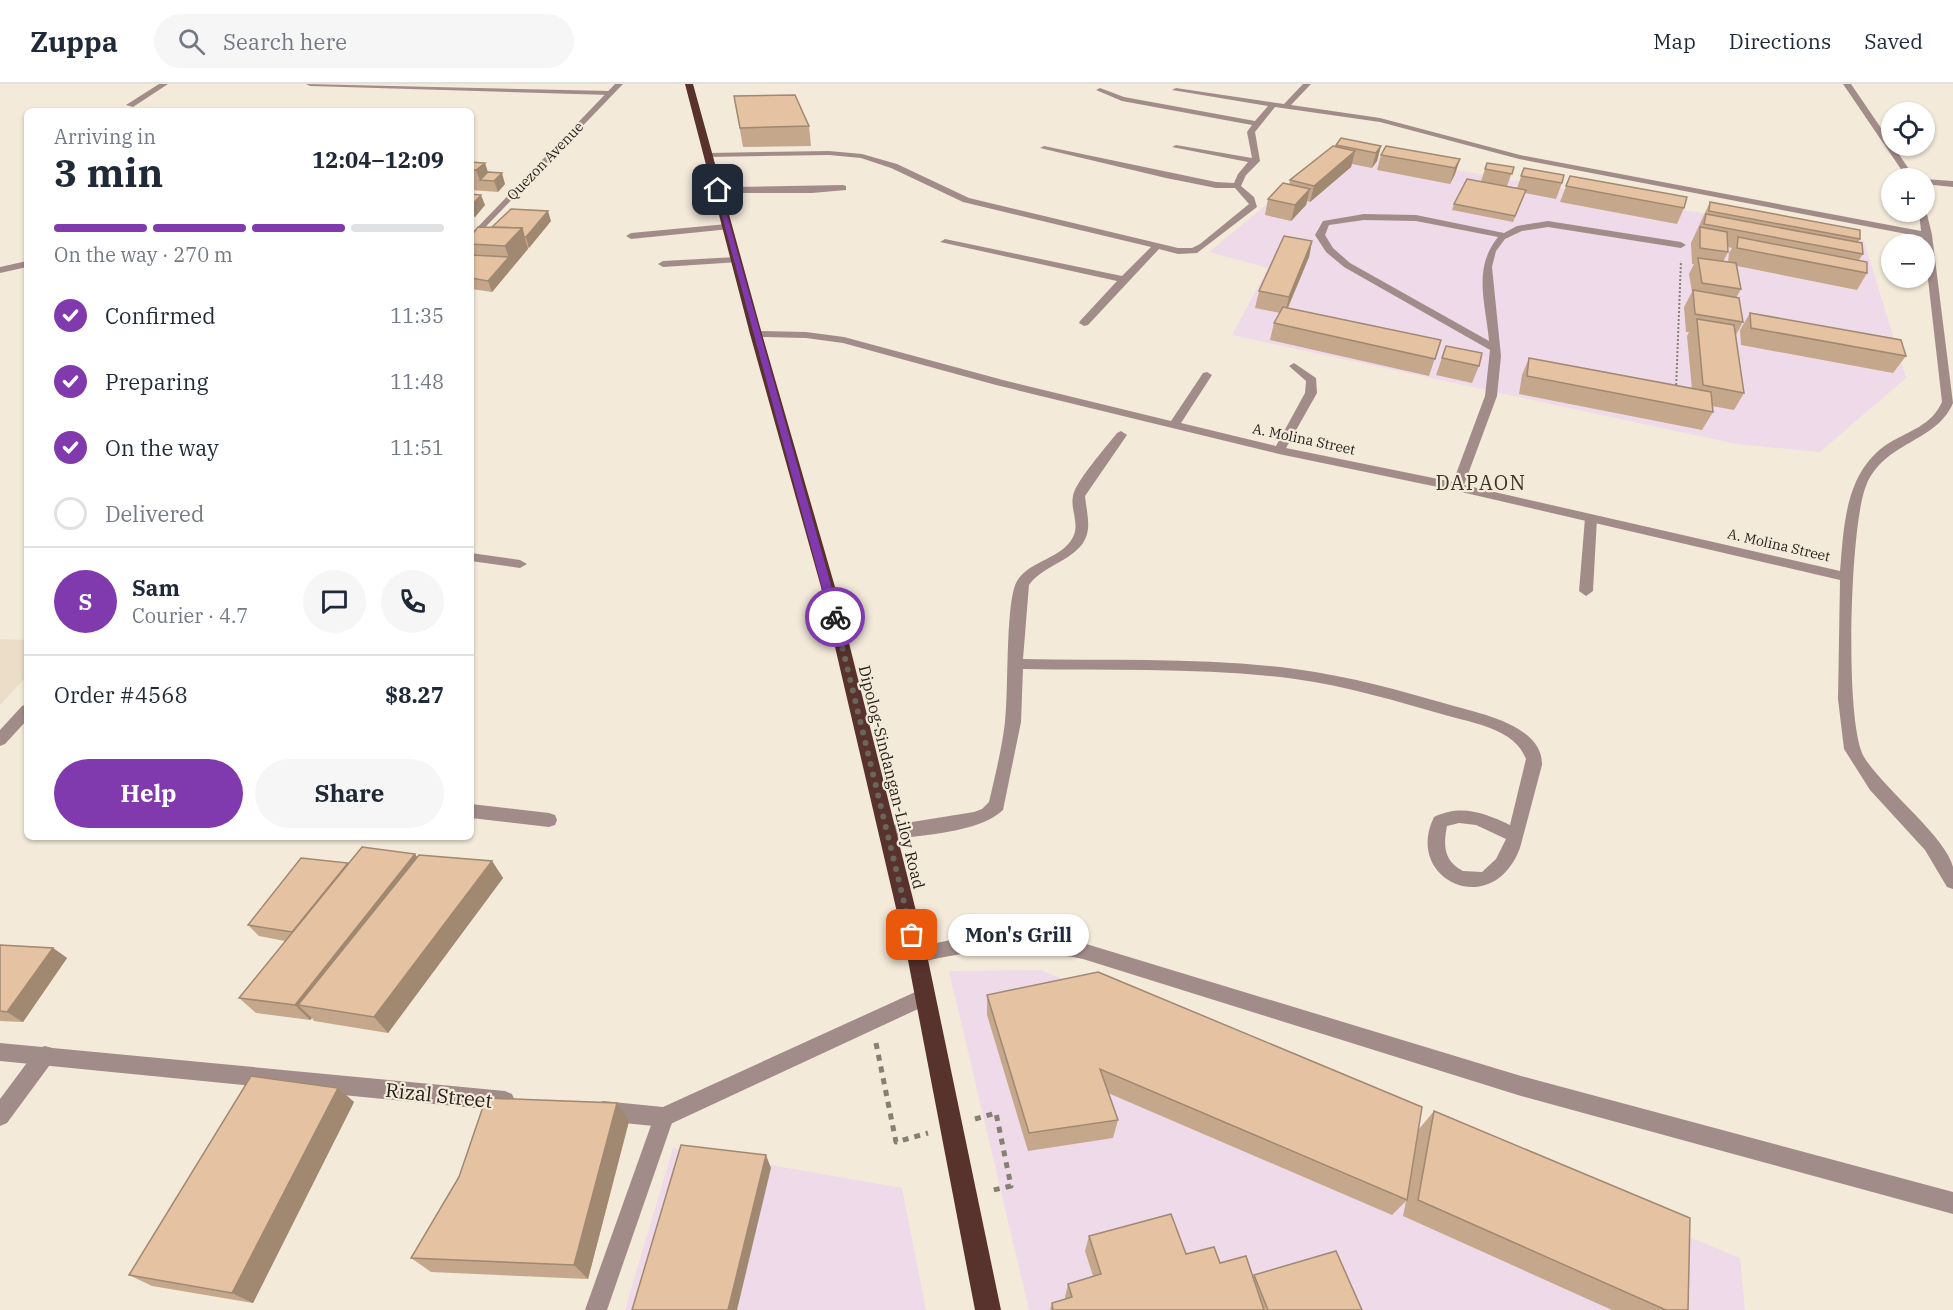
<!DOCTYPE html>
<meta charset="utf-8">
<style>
:root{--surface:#fff;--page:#f6f6f7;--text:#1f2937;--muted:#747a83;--line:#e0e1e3;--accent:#803aad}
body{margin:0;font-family:"IBM Plex Serif",serif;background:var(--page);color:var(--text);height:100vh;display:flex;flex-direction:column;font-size:22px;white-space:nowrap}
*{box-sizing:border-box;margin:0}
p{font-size:20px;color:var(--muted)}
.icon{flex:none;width:33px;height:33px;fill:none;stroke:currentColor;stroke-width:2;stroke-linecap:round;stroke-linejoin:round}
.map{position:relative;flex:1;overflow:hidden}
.details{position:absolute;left:24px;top:24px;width:450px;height:732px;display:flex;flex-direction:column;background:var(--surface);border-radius:9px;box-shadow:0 2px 4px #0004}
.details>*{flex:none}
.buttons{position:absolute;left:1881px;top:18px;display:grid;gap:12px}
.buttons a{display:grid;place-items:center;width:54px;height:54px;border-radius:50%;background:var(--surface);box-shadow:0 2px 4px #0004;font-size:30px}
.pin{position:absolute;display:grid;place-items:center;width:51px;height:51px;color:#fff;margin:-26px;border-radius:12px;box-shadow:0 3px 9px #0006}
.courier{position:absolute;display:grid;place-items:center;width:60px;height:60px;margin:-30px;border:4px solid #803aad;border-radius:50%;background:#fff;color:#222;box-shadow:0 2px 8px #0007}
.bubble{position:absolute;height:42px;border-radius:21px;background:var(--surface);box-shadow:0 2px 4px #0004;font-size:20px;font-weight:700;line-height:42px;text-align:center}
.head em{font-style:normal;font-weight:700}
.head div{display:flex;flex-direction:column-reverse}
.head{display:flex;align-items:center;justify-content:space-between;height:102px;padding:0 30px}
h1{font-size:39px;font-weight:700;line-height:45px}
.bar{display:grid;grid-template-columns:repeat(4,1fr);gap:9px 6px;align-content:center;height:72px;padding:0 30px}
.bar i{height:8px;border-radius:4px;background:var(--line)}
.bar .active{background:var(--accent)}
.bar p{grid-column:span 4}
.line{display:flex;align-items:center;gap:15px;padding:0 30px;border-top:2px solid var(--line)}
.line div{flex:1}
.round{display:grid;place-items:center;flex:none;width:63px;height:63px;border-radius:32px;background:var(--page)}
ol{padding:0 30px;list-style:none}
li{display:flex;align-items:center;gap:18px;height:66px}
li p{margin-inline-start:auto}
li .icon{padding:6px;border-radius:50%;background:var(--accent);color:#fff;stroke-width:4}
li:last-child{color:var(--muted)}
li i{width:33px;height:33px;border:3px solid var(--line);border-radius:50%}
.primary-button{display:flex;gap:12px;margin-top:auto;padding:12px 30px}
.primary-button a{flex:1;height:69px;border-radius:36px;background:var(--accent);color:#fff;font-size:24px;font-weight:700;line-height:69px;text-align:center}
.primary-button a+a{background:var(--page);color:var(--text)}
header{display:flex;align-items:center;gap:36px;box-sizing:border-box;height:84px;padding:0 30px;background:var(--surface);border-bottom:2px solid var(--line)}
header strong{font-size:28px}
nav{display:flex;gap:33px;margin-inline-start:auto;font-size:21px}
.search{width:420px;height:54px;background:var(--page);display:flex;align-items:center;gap:15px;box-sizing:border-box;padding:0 21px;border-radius:33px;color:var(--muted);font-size:22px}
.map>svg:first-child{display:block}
.built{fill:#ebddc7}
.education{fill:#efdae9}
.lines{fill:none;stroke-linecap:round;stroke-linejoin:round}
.path-far1{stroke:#857f74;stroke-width:2;stroke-dasharray:2 2;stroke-linecap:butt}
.path{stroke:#857f74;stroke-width:5;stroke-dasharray:6 6;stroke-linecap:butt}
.service{fill:#a28c89;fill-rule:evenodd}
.minor{fill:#a28c89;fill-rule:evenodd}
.tertiary{fill:#a28c89;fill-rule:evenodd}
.trunk{fill:#58322d;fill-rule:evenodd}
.wall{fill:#c5a78b;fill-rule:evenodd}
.shaded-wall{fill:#a08871}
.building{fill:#e5c2a2;stroke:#a08871;stroke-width:1.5}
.route{fill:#803aad}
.done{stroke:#6b655c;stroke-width:6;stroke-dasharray:0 10.8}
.labels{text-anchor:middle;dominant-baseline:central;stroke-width:4.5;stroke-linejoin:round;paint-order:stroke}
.far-street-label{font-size:14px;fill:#211d18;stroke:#f4eada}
.street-label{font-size:16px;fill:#211d18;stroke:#f4eada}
.quarter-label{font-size:20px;letter-spacing:1.5px;fill:#3c3428;stroke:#f4eada}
.near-street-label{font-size:20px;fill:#211d18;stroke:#f4eada}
</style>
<header>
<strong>Zuppa</strong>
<div class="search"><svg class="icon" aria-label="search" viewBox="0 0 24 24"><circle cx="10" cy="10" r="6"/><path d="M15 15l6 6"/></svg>Search here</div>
<nav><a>Map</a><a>Directions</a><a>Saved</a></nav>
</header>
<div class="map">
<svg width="1953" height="1226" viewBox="0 0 1953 1226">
<rect width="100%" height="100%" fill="#f4eada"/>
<path class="built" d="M 0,555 L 27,556 L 27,592 L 0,621 Z"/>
<g class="education">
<path d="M 1334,65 L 1864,157 L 1906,294 L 1820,368 L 1736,360 L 1232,251 L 1268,184 L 1209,168 Z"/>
<path d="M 1041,886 L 1740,1174 L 1745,1226 L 1029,1226 L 949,887 Z"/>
<path d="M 673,1064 L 902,1104 L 926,1226 L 625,1226 Z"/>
</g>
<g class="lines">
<path class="path-far1" d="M 1676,305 L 1681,177"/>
<g class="path">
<path d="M 876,959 L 896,1058 L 928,1049"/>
<path d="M 975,1035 L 996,1029 L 1011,1102 L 989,1107"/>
</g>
<g class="service">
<path d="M 843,101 L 846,102 L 846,106 L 812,109 L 718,109 L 714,106 L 718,103 L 734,103 Z"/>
<path d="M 1364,130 L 1416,131 L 1504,149 L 1517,142 L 1548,137 L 1681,158 L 1686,161 L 1681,164 L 1548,143 L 1522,147 L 1505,155 L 1496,167 L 1492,183 L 1501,272 L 1497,312 L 1491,315 L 1485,312 L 1490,266 L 1344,183 L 1326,168 L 1315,151 L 1323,137 ZM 1364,136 L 1416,137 L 1498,153 C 1472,185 1486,220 1489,257 L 1350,179 L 1333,164 L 1325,151 L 1329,141 Z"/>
<path d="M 727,140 L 730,141 L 730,145 L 631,155 L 626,152 L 631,149 Z"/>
<path d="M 736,173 L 741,176 L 739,178 L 663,183 L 658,180 L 663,177 Z"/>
<path d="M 1121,347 L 1127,351 L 1085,412 C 1086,422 1089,435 1088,445 C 1085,475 1044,479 1029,501 L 1023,575 C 1113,577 1205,573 1295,585 C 1349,592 1402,607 1454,622 C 1482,630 1543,642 1542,681 L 1520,764 C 1492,838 1403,795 1434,733 C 1462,720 1484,729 1510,741 L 1526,675 C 1515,645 1473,639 1445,631 C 1396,617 1346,602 1295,595 C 1205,583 1113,587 1023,585 L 1021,638 L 1003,726 C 979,749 920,751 887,756 L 881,754 L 879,749 L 881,744 L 887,742 L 974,728 L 982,725 L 989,718 C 995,692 1002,664 1005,638 C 1009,608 1005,518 1017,497 C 1030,476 1062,475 1073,453 C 1080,440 1070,425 1073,412 C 1075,398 1107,362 1117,349 ZM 1459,739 L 1476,741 L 1506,755 L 1496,775 L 1482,788 L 1463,787 C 1444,777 1443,762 1447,742 Z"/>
<path d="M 1591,430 L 1597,434 L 1593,507 L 1586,512 L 1579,507 L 1585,434 Z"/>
</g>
<g class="minor">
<path d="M 159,0 L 168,0 L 133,23 L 126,21 Z"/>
<path d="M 306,0 L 610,7 L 614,9 L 610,11 L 310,2 Z"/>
<path d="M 1303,0 L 1311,0 L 1291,21 L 1380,34 L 1520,71 L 1921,147 L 1919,128 L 1926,126 L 1932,151 L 1953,319 C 1936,359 1884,357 1866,402 C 1850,440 1844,639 1864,673 C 1883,704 1946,753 1953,783 C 1953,789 1953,798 1953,805 L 1947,803 L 1925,766 L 1870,706 L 1844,665 L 1838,615 L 1840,496 L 1457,407 L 1279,370 L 996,301 L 843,259 L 806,254 L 756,253 L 751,250 L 756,247 L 806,248 L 844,253 L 1003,296 L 1171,337 L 1203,289 L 1207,288 L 1212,291 L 1181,339 L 1276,362 L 1305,309 L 1306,297 L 1289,282 L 1294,279 L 1316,294 L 1317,309 L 1286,364 L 1453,398 L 1485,312 L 1491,309 L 1497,312 L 1464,401 L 1840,487 C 1844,441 1845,387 1889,359 C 1909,347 1932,341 1942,318 L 1924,160 L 1922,153 L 1519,75 L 1380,38 L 1275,23 L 1255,48 L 1260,77 L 1246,91 L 1241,102 L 1254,113 L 1257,123 L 1197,169 L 1178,170 L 1159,165 L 1088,241 L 1084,242 L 1079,239 L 1080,237 L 1117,197 L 940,158 L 945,155 L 1122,192 L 1151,163 L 963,118 L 891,84 L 861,74 L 829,71 L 708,73 L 704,71 L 708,69 L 829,67 L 862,70 L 897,80 L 969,114 L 1178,164 L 1192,164 L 1200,160 L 1249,120 L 1235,104 L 1216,104 L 1166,94 L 1040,64 L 1044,62 L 1216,98 L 1234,99 L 1238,90 L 1248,78 L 1172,63 L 1176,61 L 1252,74 L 1247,48 L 1252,41 L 1122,17 L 1096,6 L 1100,4 L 1124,13 L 1255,37 L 1268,22 L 1172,6 L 1176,4 L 1284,20 Z"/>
<path d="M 1843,0 L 1851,0 L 1915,94 L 1907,94 Z"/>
<path d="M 1924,95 L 1953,97 L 1953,103 L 1924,100 Z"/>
<path d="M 27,177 L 27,183 L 0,189 L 0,183 Z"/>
<path d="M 471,469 L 520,476 L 527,480 L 520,484 L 471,477 Z"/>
<path d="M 471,720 L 549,729 L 555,731 L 557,736 L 555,741 L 549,743 L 471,734 Z"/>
<path d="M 980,850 L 1019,850 L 1083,859 L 1521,992 L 1953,1108 L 1953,1130 L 1521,1012 L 1083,875 C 1023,864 976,864 917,879 L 911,877 L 908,871 L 911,865 L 917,863 Z"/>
<path d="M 45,962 L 52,964 L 55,971 L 52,978 L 7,1039 L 0,1042 L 0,1015 L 38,964 Z"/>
<path d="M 664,1023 L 671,1026 L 674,1033 L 607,1226 L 585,1226 L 654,1033 L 657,1026 Z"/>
</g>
<g class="tertiary">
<path d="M 615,0 L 623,0 L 471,158 L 471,150 Z"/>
<path d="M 27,620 L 27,636 L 5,660 L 0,662 L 0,646 L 22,622 Z"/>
<path d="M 924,904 L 931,907 L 933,913 L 931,919 L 664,1043 L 603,1037 L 596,1034 L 593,1027 L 596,1020 L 603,1017 L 663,1023 Z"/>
<path d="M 0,959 L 505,1007 L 512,1010 L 515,1017 L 512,1024 L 505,1027 L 0,977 Z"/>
</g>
<path class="trunk" d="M 685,0 L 693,0 L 762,250 L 835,503 L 927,871 L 1001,1226 L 975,1226 L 907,871 L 821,503 L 750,250 Z"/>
</g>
<g class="wall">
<path d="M 734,12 L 809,42 L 811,62 L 743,63 Z"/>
<path d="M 1336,61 L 1381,62 L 1377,77 L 1372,84 L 1352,80 L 1351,83 L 1310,118 L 1307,117 L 1306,121 L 1291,137 L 1265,131 L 1268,115 L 1289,101 L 1290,96 L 1336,63 Z"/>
<path d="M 1381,71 L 1460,75 L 1455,90 L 1450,100 L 1377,86 Z"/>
<path d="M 471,78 L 488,88 L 505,100 L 498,108 L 471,106 Z"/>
<path d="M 1487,79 L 1514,83 L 1507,102 L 1517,104 L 1524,84 L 1562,99 L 1556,115 L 1525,109 L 1513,138 L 1452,126 L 1454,120 L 1481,97 Z"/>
<path d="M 1570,92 L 1684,124 L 1677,140 L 1560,118 Z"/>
<path d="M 471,110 L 485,121 L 475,133 L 471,133 Z"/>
<path d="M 1710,118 L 1860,155 L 1858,158 L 1863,170 L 1859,176 L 1867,189 L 1857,206 L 1737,182 L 1741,205 L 1736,214 L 1743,238 L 1736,251 L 1744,309 L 1734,326 L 1712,322 L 1713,328 L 1702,346 L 1519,310 L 1522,291 L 1529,274 L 1692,305 L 1687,252 L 1689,248 L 1686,248 L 1684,223 L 1692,208 L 1689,190 L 1694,180 L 1692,180 L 1691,159 ZM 1728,163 L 1732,164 L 1729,169 L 1728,178 L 1723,178 L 1728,168 Z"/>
<path d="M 551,137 L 492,208 L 471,205 L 471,152 L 492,143 Z"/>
<path d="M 1312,157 L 1309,173 L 1288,224 L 1441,256 L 1429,292 L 1270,256 L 1274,239 L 1280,229 L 1255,224 L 1259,207 Z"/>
<path d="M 1750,229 L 1906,272 L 1893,289 L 1741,261 L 1740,246 Z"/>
<path d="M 1446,262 L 1479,282 L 1472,299 L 1436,291 Z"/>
<path d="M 418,773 L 492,777 L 503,794 L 388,949 L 314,937 L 312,934 L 310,936 L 256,929 L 239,914 L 285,857 L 259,852 L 248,841 L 348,779 Z"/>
<path d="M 0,861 L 53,864 L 67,874 L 23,938 L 0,937 Z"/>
<path d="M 987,911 L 1412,1084 L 1419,1045 L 1434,1027 L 1688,1226 L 1612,1226 L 1403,1132 L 1406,1117 L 1392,1131 L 1108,1009 L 1118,1036 L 1113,1054 L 1028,1067 L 987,931 Z"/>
<path d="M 338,1004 L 354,1018 L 253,1219 L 152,1202 L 129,1191 Z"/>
<path d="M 629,1037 L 588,1195 L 431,1188 L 411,1174 Z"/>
<path d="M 1089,1152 L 1186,1170 L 1220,1179 L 1253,1193 L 1254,1191 L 1362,1226 L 1050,1226 L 1052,1219 L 1065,1215 L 1065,1213 L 1068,1200 L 1093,1192 L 1085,1167 Z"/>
</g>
<g class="shaded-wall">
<path d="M 1381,62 L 1377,77 L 1372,84 L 1376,69 Z"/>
<path d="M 1355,67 L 1351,83 L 1310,118 L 1314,102 Z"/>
<path d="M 1460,75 L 1455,90 L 1450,100 L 1455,84 Z"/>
<path d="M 485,79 L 491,97 L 480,96 L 476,86 Z"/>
<path d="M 502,89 L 505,100 L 498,108 L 494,97 Z"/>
<path d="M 1310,105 L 1306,121 L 1291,137 L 1295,121 Z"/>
<path d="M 481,111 L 485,121 L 475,133 L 471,122 Z"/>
<path d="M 548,127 L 551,137 L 529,164 L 526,153 Z"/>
<path d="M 522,144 L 528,165 L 512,184 L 505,162 Z"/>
<path d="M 1312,157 L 1309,173 L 1285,230 L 1289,213 Z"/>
<path d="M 509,173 L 512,184 L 492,208 L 488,197 Z"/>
<path d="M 415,770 L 427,787 L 298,921 L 312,934 L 310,936 L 295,921 Z"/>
<path d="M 492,777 L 503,794 L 388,949 L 374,933 Z"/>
<path d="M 53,864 L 67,874 L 23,938 L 7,928 Z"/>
<path d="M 338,1004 L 354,1018 L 253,1219 L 232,1209 Z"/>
<path d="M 617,1019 L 629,1037 L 588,1195 L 574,1181 Z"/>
<path d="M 766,1071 L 771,1084 L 737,1226 L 728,1226 Z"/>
</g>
<g class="building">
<path d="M 795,11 L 809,42 L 740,44 L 734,12 Z"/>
<path d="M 1341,54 L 1381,62 L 1376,69 L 1336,61 Z"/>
<path d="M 1333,62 L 1355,67 L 1314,102 L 1290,96 Z"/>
<path d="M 1386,62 L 1460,75 L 1455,84 L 1381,71 Z"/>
<path d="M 471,78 L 485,79 L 476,86 L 471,86 Z"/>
<path d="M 1487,79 L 1514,83 L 1512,90 L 1485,85 Z"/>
<path d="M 1524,84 L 1564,91 L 1562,99 L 1521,92 Z"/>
<path d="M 488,88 L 502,89 L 494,97 L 480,96 Z"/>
<path d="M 1570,92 L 1687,113 L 1684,124 L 1566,102 Z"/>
<path d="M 1467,95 L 1526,106 L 1515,132 L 1454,120 Z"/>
<path d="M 1283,99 L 1310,105 L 1295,121 L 1268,115 Z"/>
<path d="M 471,110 L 481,111 L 471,122 Z"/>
<path d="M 1710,118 L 1860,146 L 1860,155 L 1709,127 Z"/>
<path d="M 511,125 L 548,127 L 526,153 L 524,153 L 522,144 L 492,143 Z"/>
<path d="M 1706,130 L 1862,159 L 1863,170 L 1704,140 Z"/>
<path d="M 478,143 L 522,144 L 505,162 L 471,160 L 471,152 Z"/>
<path d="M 1700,143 L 1727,148 L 1728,168 L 1700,164 Z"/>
<path d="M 1284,152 L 1312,157 L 1289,213 L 1259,207 Z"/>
<path d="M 1738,153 L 1867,178 L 1867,189 L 1737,164 Z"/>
<path d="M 471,171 L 509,173 L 488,197 L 471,194 Z"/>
<path d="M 1698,174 L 1736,179 L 1741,205 L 1702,199 Z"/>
<path d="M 1693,206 L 1739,214 L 1743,238 L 1695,230 Z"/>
<path d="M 1283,223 L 1441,256 L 1435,275 L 1274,239 Z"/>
<path d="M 1750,229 L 1901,256 L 1906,272 L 1751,244 Z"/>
<path d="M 1697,235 L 1734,241 L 1744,309 L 1703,301 Z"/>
<path d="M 1446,262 L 1482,269 L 1479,282 L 1442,274 Z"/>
<path d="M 1529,274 L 1711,308 L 1713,328 L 1527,292 Z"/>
<path d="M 362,763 L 415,770 L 295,921 L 239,914 Z"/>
<path d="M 419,771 L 492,777 L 374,933 L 298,921 Z"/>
<path d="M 301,774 L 348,779 L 292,848 L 248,841 Z"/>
<path d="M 0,861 L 53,864 L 7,928 L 0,927 Z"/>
<path d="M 1098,888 L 1422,1023 L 1407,1116 L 1100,985 L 1118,1036 L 1029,1049 L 987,911 Z"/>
<path d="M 251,992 L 338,1004 L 232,1209 L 129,1191 Z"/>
<path d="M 486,1014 L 617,1019 L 574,1181 L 411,1174 L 459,1093 Z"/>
<path d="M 1434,1027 L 1690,1134 L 1688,1226 L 1666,1226 L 1418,1116 Z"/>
<path d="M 681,1061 L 766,1071 L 728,1226 L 632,1226 Z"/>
<path d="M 1171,1130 L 1186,1170 L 1214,1163 L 1220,1179 L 1246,1172 L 1264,1226 L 1053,1226 L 1052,1219 L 1072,1213 L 1068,1200 L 1101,1190 L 1089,1152 Z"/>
<path d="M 1336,1167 L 1362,1226 L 1268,1226 L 1254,1191 Z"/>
</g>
<path class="route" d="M 718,104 L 720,106 L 840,533 L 835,536 L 830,533 L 715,106 Z"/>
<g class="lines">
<path class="done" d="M 835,533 L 912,851"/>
</g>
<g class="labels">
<g class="far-street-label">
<text transform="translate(545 77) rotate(-46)">Quezon Avenue</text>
<text transform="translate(1304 355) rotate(12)">A. Molina Street</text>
<text transform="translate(1779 461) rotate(13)">A. Molina Street</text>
</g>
<g class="street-label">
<text transform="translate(892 693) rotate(76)">Dipolog-Sindangan-Liloy Road</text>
</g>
<g class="quarter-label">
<text x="1481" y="398">DAPAON</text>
</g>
<g class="near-street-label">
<text transform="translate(439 1011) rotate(6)">Rizal Street</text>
</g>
</g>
</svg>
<div class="buttons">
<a><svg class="icon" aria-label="locate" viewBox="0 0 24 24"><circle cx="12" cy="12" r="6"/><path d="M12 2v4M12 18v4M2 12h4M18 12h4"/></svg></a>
<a>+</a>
<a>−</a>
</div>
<div class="pin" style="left:912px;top:851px;background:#ea580c"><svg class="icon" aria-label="bag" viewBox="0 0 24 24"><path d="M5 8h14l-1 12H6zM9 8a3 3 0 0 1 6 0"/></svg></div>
<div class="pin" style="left:718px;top:106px;background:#1f2937"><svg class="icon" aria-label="home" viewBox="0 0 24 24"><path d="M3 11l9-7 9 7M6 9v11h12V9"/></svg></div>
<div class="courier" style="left:835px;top:533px"><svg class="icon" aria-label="bike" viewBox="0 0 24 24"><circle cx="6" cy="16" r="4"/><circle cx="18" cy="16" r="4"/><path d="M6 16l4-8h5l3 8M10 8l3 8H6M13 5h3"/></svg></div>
<div class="bubble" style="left:948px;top:830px;width:141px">Mon's Grill</div>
<section class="details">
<div class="head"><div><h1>3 min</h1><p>Arriving in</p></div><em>12:04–12:09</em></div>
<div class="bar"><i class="active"></i><i class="active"></i><i class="active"></i><i></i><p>On the way · 270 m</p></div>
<ol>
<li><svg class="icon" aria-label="check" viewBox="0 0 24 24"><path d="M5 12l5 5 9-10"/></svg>Confirmed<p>11:35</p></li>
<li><svg class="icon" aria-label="check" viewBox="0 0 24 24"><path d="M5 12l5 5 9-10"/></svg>Preparing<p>11:48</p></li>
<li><svg class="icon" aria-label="check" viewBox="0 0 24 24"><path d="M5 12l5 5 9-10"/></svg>On the way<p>11:51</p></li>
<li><i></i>Delivered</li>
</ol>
<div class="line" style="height:108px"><b class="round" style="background:var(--accent);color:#fff">S</b><div><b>Sam</b><p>Courier · 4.7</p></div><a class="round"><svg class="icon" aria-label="chat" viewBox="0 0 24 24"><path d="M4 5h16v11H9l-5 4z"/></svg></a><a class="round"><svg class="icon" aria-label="phone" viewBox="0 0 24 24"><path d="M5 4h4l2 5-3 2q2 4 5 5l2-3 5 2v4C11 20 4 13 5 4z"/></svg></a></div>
<div class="line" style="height:78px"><div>Order #4568</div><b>$8.27</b></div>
<div class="primary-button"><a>Help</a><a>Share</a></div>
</section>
</div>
